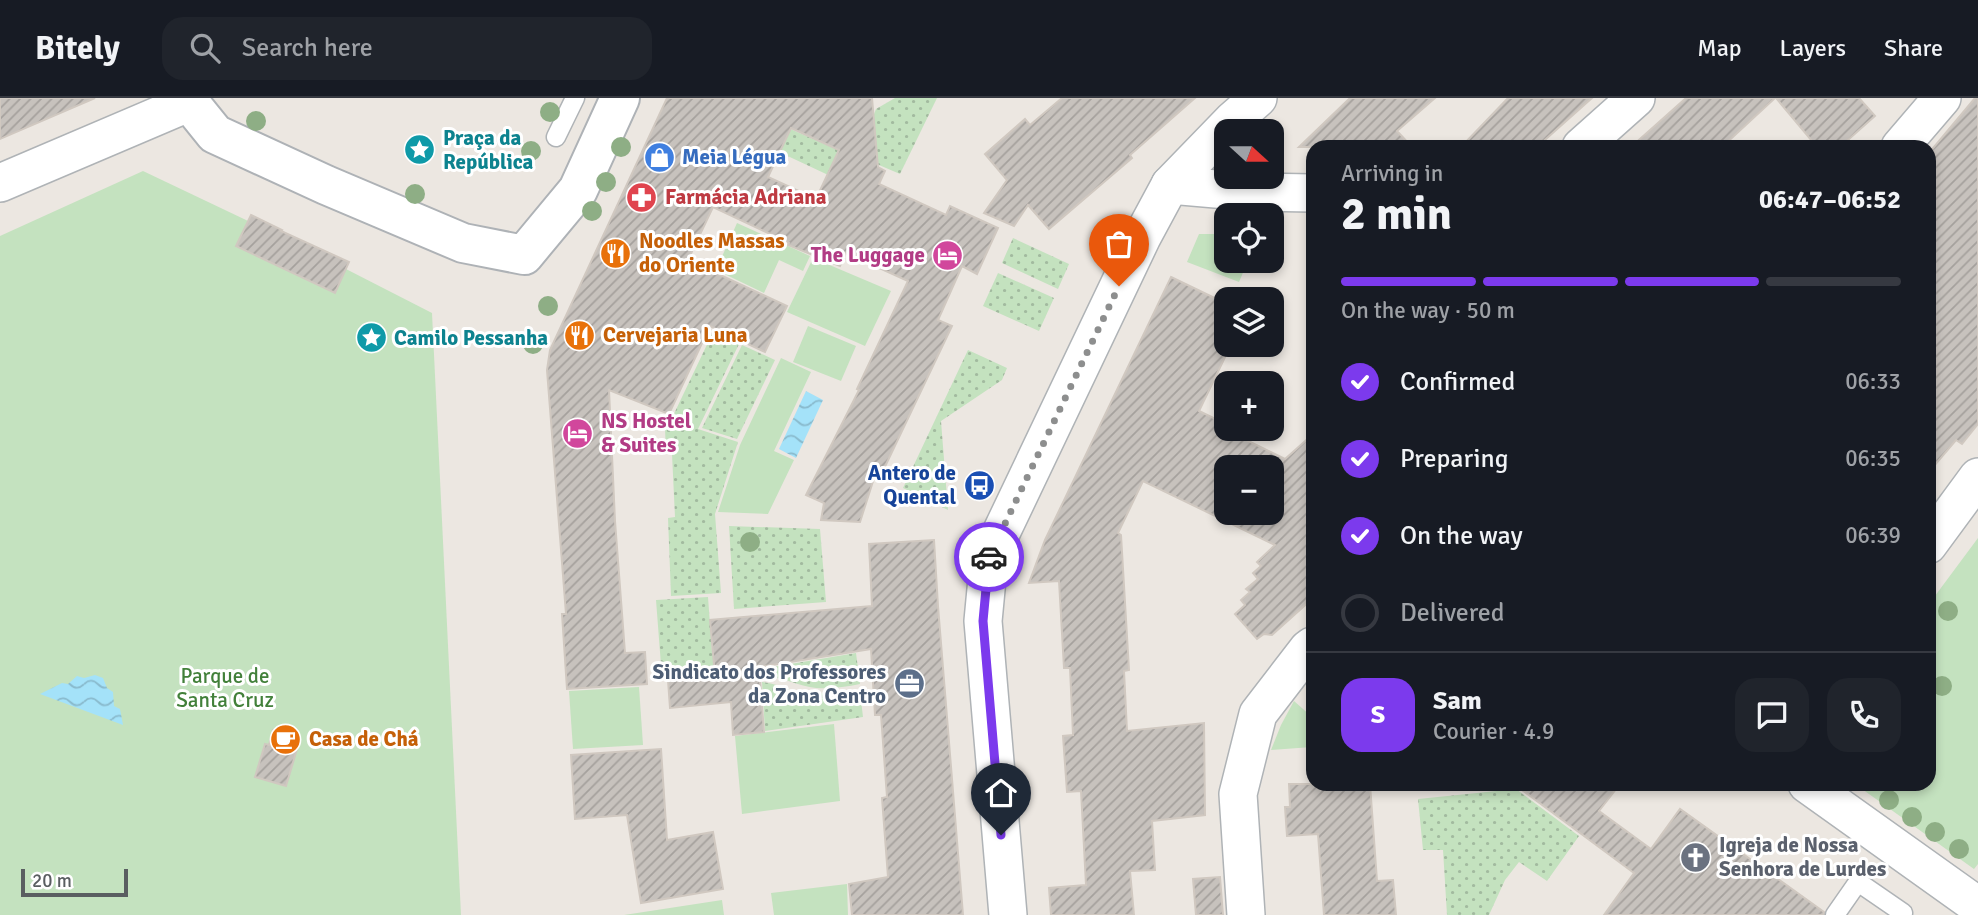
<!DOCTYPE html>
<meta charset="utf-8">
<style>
:root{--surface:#171b24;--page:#20242c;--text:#f1f3f6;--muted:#9ea1a6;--line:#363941;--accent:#7c3aed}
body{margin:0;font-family:Signika,sans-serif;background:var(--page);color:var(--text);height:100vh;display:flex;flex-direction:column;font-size:26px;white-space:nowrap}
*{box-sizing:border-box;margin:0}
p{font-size:23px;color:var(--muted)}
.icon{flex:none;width:38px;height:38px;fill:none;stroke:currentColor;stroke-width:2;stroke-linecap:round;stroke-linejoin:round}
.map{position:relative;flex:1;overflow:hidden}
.details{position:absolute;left:1306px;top:42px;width:630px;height:651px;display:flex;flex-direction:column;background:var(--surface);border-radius:21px;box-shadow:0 4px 10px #0003}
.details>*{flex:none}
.needle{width:46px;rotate:111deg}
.tools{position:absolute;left:1214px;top:21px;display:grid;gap:14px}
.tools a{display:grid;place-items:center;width:70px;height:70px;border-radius:14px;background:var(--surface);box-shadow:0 4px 10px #0003;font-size:35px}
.scale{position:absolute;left:21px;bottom:18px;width:107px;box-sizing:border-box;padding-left:7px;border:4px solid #5a5e61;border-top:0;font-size:19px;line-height:24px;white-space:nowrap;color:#5a5e61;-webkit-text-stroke:5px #fff;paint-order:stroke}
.pin{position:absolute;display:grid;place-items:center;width:60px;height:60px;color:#fff;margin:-72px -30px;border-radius:50% 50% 50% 0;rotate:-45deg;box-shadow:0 0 7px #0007}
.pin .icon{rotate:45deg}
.courier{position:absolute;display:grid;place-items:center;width:70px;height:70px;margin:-35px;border:5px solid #7c3aed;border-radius:50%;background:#fff;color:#222;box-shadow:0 2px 9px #0007}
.summary em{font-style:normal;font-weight:800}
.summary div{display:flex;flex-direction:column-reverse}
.summary{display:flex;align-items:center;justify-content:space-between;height:119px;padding:0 35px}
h1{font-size:46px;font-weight:800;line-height:52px}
.bar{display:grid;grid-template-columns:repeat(4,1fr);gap:10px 7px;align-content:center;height:84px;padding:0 35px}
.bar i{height:9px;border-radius:5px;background:var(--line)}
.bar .selected{background:var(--accent)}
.bar p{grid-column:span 4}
.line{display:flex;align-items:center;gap:18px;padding:0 35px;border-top:2px solid var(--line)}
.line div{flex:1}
.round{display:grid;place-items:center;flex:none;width:74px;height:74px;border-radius:21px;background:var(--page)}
ol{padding:0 35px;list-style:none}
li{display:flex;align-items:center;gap:21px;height:77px}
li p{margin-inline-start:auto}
li .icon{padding:7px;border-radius:50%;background:var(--accent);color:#fff;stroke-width:4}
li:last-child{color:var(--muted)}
li i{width:38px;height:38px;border:4px solid var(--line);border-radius:50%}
header{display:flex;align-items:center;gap:42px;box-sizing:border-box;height:98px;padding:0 35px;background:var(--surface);border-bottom:2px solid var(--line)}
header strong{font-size:33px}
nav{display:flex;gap:38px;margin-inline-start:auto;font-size:24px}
.search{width:490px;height:63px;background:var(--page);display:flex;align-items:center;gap:18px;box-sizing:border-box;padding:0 24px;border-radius:21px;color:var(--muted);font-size:26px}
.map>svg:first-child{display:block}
.grass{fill:url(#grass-dots)}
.green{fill:#c4e2bf}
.water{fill:url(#water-waves)}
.building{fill:url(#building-hatch);stroke:#d0c8c0;stroke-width:2;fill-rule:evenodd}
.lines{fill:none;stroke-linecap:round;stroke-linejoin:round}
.lane-casing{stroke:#afb3b6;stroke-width:21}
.street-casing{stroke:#afb3b6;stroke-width:40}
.secondary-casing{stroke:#aeb2b6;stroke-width:42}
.lane{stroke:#fff;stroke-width:18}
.street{stroke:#fff;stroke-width:37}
.secondary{stroke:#fff;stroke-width:38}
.tree{fill:#8eae85}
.done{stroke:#8d8e8e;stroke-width:7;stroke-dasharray:0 12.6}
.route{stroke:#7c3aed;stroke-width:9}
.labels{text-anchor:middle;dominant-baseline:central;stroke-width:6;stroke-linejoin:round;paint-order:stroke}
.culture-label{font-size:21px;font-weight:bold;fill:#0d838f;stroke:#fff;text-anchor:start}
.shop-label{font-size:21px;font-weight:bold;fill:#366cbe;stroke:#fff;text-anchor:start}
.health-label{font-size:21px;font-weight:bold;fill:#be3a42;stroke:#fff;text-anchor:start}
.food-label{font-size:21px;font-weight:bold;fill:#c56008;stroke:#fff;text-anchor:start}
.hotel-label{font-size:21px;font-weight:bold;fill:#b23c85;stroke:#fff;text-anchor:end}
.transit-label{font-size:21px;font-weight:bold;fill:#164399;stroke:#fff;text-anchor:end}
.service-label{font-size:21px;font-weight:bold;fill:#4e5e75;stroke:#fff;text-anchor:end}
.park-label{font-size:21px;fill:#42803a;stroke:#fff}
.worship-label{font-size:21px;font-weight:bold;fill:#5b616d;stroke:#fff;text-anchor:start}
</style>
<header>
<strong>Bitely</strong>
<div class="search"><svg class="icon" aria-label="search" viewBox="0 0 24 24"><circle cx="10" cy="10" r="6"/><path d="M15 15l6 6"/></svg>Search here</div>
<nav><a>Map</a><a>Layers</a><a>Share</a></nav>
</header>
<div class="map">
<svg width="1978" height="817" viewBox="0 0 1978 817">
<defs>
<pattern id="grass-dots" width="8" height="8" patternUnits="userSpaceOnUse" patternTransform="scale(1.75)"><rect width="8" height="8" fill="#c4e2bf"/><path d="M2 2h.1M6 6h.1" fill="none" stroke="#a2ba9f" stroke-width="1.8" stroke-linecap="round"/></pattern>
<pattern id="water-waves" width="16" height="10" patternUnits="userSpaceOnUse" patternTransform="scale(1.75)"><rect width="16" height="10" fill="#a4e2f9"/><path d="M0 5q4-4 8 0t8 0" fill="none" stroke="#89bacd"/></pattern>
<pattern id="building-hatch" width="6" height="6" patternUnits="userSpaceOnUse" patternTransform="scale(1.75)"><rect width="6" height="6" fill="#c7c2bd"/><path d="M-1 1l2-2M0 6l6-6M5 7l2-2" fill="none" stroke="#a5a19d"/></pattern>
</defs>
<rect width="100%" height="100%" fill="#ece7e1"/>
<g class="grass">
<path d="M 895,0 L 937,0 L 900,76 L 858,58 L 876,11 Z"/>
<path d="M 770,22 L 838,52 L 833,65 L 846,71 L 841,83 L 760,45 Z"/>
<path d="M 1013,140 L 1069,166 L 1058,191 L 1002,165 Z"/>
<path d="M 998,175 L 1054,200 L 1039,233 L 983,208 Z"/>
<path d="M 713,234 L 739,246 L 698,331 L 738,344 L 715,416 L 721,495 L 671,498 L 668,420 L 675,419 L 672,356 L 666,356 L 665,330 L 669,319 L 672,320 Z"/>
<path d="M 742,247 L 775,262 L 737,341 L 702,330 Z"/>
<path d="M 968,252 L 1007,270 L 1002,282 L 941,323 L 948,412 L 903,390 Z"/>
<path d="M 729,428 L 820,431 L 826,504 L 734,511 Z"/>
<path d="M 708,499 L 712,554 L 727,554 L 729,575 L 662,580 L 656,502 Z"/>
<path d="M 856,555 L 860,586 C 846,589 830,591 816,590 C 797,588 780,577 762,579 L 761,571 Z"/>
<path d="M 762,584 C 776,585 786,592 799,594 C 820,597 840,595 860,594 L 863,619 L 765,633 Z"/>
<path d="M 1516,691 L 1579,738 L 1547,783 L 1519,764 L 1505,782 L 1489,817 L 1447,817 L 1443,752 L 1423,752 L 1418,701 Z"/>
</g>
<g class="green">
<path d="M 143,73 L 301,148 L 432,215 L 461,817 L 0,817 L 0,138 Z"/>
<path d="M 737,125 L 810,158 L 803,173 L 779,162 L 764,195 L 716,172 Z"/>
<path d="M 1199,136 L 1227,136 L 1227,163 L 1248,163 L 1239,184 L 1187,164 Z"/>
<path d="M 813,160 L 891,193 L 865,248 L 787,214 Z"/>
<path d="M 808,228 L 856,248 L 841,283 L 793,264 Z"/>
<path d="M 781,260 L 811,274 L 774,353 L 794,362 L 768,416 L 718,414 L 740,347 Z"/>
<path d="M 1978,440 L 1978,766 L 1974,771 L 1855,686 L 1928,686 L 1929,506 Z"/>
<path d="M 639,589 L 643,647 L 573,651 L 569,593 Z"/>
<path d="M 1294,603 L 1312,619 L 1312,649 L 1271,652 L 1281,627 Z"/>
<path d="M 834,626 L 840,703 L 742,716 L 735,638 Z"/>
<path d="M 847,786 L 848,817 L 774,817 L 771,795 Z"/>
<path d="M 722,802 L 724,817 L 624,817 Z"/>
</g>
<g class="water">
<path d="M 806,293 L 823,302 L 796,360 L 779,351 Z"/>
<path d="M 95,577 L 103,580 L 107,590 L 113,594 L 114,608 L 120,611 L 123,627 L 40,596 L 62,585 L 68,586 L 77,578 L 84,580 Z"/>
</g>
<g class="building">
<path d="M 0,0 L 95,0 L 0,41 Z"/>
<path d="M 667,0 L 872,0 L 878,69 L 885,73 L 879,86 L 946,117 L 950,108 L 998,130 L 977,176 L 962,168 L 938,222 L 952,228 L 881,377 L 876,374 L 860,424 L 821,422 L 824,405 L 806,397 L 859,292 L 857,291 L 908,183 L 846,155 L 840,168 L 788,147 L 789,145 L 713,109 L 688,162 L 787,208 L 765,254 L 710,228 L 669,316 L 609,292 L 615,423 L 625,555 L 645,554 L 647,586 L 567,591 L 562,516 L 566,516 L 547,272 L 550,252 ZM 791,30 L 839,52 L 816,101 L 768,79 Z"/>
<path d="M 1062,0 L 1195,0 L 1130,57 L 1132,60 L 1049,131 L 1028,107 L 1014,128 L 984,115 L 1007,82 L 985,56 L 1025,21 L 1030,27 Z"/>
<path d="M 1350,0 L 1435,0 L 1397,33 L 1412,49 L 1299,49 Z"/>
<path d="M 1508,0 L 1592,0 L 1537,49 L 1461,49 Z"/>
<path d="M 1686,0 L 1775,0 L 1722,49 L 1631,49 Z"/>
<path d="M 1776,0 L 1859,0 L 1875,18 L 1840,49 L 1817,49 Z"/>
<path d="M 1975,0 L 1978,0 L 1978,326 L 1962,346 L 1956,342 L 1928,375 L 1928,56 Z"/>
<path d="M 251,117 L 282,132 L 281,133 L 349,164 L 335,195 L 236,148 Z"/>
<path d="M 1171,179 L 1227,206 L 1227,255 L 1199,313 L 1226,326 L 1224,331 L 1285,361 L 1312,337 L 1312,501 L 1272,537 L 1264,536 L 1257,541 L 1235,516 L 1245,507 L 1241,502 L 1250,494 L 1246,491 L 1258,481 L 1253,475 L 1261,468 L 1257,464 L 1275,447 L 1143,383 L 1118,435 L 1121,437 L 1129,572 L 1124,573 L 1127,633 L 1204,625 L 1205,717 L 1152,723 L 1155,772 L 1130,773 L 1134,817 L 1051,817 L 1049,790 L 1086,787 L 1081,693 L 1067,694 L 1063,638 L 1073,637 L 1070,570 L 1064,570 L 1059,483 L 1029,485 L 1045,442 ZM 1227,369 L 1272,369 L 1272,415 L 1227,415 Z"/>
<path d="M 934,442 L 938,508 L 963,817 L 852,817 L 849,786 L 888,779 L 882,700 L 887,699 L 881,617 L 875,617 L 871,551 L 759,569 L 764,634 L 733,637 L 731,604 L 670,610 L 668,582 L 715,578 L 710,522 L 872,508 L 869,446 Z"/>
<path d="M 273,632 L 300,641 L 286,688 L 255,679 L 265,646 L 269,647 Z"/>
<path d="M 661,651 L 667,742 L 713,734 L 723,791 L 641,805 L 627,717 L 575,721 L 571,657 Z"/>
<path d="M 1289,686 L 1370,686 L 1377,783 L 1393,782 L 1396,817 L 1324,817 L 1318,736 L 1287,738 L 1285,709 L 1290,709 Z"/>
<path d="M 1514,686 L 1620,686 L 1599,713 L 1651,751 L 1680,711 L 1824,814 L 1824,817 L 1604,817 L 1634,775 Z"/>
<path d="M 1220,779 L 1223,817 L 1196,817 L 1193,781 Z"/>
</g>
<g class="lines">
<defs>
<g id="lane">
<path d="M 556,39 L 575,0"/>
<path d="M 1835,817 L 1858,784 L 1903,815 L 1902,817"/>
</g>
<g id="street">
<path d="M 1581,49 L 1636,0"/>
<path d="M 1900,49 L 1942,0"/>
<path d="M 0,85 L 188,5"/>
<path d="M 1170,87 L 1250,94 L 1312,95"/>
<path d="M 1928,447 L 1978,379"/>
<path d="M 1807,686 L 1978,808"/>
<path d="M 1008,817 L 983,523 L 989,460 L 1142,139 L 1170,87 L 1233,22 L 1258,0"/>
<path d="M 1246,817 L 1238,696 L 1258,616 L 1308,551 L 1312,548"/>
</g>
<path id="secondary" d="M 186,0 L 215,36 L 326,87 L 463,145 L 524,157 L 578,92 L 620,0"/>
</defs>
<use href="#lane" class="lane-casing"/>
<use href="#street" class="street-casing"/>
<use href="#secondary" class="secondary-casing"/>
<use href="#lane" class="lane"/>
<use href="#street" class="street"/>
<use href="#secondary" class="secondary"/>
</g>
<g class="tree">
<circle cx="550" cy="14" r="10"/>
<circle cx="256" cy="23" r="10"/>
<circle cx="621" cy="49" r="10"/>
<circle cx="531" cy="53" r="10"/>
<circle cx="606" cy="84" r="10"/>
<circle cx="415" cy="96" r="10"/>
<circle cx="592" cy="113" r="10"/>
<circle cx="548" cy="208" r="10"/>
<circle cx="533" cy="246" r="10"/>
<circle cx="750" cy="444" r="10"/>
<circle cx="1948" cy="513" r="10"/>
<circle cx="1942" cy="588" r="10"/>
<circle cx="1889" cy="702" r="10"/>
<circle cx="1912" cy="719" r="10"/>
<circle cx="1935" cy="734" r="10"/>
<circle cx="1959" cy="751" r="10"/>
</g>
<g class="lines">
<path class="done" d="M 989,459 L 1119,188"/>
<path class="route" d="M 989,459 L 983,523 L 1001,737"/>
</g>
<defs>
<symbol id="sight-disc" viewBox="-11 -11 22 22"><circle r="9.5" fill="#0f9aa8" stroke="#fff"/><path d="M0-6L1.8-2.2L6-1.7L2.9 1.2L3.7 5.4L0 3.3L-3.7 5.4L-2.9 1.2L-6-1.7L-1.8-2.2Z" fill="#fff"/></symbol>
<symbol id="shop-disc" viewBox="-11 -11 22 22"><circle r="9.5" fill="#3f7fe0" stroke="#fff"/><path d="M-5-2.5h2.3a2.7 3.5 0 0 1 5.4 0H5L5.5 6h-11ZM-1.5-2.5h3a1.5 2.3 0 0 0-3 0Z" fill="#fff"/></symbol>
<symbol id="pharmacy-disc" viewBox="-11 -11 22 22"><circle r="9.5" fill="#e0444e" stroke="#fff"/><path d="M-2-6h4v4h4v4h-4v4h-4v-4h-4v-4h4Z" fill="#fff"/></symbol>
<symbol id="restaurant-disc" viewBox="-11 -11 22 22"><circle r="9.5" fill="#e8710a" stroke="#fff"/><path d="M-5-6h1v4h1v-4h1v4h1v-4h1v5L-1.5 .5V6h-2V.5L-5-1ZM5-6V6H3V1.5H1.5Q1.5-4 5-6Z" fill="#fff"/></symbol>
<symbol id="hotel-disc" viewBox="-11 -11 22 22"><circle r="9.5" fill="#d1479c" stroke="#fff"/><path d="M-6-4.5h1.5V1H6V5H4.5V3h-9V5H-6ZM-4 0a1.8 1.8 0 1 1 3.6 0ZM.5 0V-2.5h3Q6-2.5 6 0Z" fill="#fff"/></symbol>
<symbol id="bus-disc" viewBox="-11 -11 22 22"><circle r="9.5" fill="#1a4fb4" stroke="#fff"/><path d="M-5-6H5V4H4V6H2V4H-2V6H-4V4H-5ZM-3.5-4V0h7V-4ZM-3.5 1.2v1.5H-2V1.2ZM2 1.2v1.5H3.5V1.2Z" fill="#fff"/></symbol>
<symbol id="office-disc" viewBox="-11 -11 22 22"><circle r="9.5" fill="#5c6f8a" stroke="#fff"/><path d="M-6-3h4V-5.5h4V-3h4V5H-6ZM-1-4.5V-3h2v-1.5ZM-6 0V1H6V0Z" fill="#fff"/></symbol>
<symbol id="cafe-disc" viewBox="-11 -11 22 22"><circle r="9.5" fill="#e8710a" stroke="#fff"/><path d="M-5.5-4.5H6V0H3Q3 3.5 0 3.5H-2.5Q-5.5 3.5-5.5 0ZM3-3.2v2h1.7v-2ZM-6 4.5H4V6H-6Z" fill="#fff"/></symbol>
<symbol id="church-disc" viewBox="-11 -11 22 22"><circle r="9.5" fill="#6b7280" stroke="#fff"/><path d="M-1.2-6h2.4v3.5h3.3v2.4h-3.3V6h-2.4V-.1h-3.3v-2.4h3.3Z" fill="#fff"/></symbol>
</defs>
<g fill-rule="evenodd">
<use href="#sight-disc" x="402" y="34" width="35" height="35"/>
<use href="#shop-disc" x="642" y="42" width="35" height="35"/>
<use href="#pharmacy-disc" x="624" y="82" width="35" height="35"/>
<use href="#restaurant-disc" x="598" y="138" width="35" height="35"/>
<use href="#hotel-disc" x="930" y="140" width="35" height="35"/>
<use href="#restaurant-disc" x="562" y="220" width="35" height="35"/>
<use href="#sight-disc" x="354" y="222" width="35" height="35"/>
<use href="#hotel-disc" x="560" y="318" width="35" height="35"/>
<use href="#bus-disc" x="962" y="370" width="35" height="35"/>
<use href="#office-disc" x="892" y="568" width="35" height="35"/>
<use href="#cafe-disc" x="268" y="624" width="35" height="35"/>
<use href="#church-disc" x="1678" y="742" width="35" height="35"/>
</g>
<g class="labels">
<g class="culture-label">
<text x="443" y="40">Praça da<tspan x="443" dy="24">República</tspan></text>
<text x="394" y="240">Camilo Pessanha</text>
</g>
<g class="shop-label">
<text x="682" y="59">Meia Légua</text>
</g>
<g class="health-label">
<text x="665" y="99">Farmácia Adriana</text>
</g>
<g class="food-label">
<text x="639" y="143">Noodles Massas<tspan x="639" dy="24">do Oriente</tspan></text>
<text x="603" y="237">Cervejaria Luna</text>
<text x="309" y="641">Casa de Chá</text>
</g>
<g class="hotel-label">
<text x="925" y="157">The Luggage</text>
<text x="601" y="323" text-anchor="start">NS Hostel<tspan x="601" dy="24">&amp; Suites</tspan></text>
</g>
<g class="transit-label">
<text x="956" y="375">Antero de<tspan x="956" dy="24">Quental</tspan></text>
</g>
<g class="service-label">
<text x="886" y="574">Sindicato dos Professores<tspan x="886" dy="24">da Zona Centro</tspan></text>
</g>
<g class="park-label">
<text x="225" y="578">Parque de<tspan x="225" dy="24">Santa Cruz</tspan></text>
</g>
<g class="worship-label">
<text x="1719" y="747">Igreja de Nossa<tspan x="1719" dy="24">Senhora de Lurdes</tspan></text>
</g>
</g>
</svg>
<div class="tools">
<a><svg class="needle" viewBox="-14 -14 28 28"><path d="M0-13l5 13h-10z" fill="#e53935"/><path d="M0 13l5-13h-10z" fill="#9ea1a6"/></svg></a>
<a><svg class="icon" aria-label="locate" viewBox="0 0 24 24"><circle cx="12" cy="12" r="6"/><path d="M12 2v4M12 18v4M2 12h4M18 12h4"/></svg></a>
<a><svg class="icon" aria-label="layers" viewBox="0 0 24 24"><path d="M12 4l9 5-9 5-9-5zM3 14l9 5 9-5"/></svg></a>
<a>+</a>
<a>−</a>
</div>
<div class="scale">20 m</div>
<div class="pin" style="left:1119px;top:188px;background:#ea580c"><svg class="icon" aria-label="bag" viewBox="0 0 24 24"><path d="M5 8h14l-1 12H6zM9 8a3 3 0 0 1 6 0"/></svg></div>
<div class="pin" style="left:1001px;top:737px;background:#1f2937"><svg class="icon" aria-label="home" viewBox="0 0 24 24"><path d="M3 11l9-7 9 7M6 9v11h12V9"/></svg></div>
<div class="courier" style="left:989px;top:459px"><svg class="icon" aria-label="car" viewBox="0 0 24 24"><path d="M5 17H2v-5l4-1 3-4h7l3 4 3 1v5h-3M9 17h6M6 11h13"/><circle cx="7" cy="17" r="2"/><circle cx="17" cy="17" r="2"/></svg></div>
<section class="details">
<div class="summary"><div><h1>2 min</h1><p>Arriving in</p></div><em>06:47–06:52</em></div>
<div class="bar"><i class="selected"></i><i class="selected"></i><i class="selected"></i><i></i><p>On the way · 50 m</p></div>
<ol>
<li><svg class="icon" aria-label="check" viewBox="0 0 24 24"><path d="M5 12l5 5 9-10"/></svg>Confirmed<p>06:33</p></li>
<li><svg class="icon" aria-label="check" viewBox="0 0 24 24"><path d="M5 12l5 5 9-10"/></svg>Preparing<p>06:35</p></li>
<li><svg class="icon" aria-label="check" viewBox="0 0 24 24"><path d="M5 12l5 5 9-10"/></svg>On the way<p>06:39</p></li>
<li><i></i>Delivered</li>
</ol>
<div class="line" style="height:126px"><b class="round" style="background:var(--accent);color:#fff">S</b><div><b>Sam</b><p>Courier · 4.9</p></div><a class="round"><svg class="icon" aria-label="chat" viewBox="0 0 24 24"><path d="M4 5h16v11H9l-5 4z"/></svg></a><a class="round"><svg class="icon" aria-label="phone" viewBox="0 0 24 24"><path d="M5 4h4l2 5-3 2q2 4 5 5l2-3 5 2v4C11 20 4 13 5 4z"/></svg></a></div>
</section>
</div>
